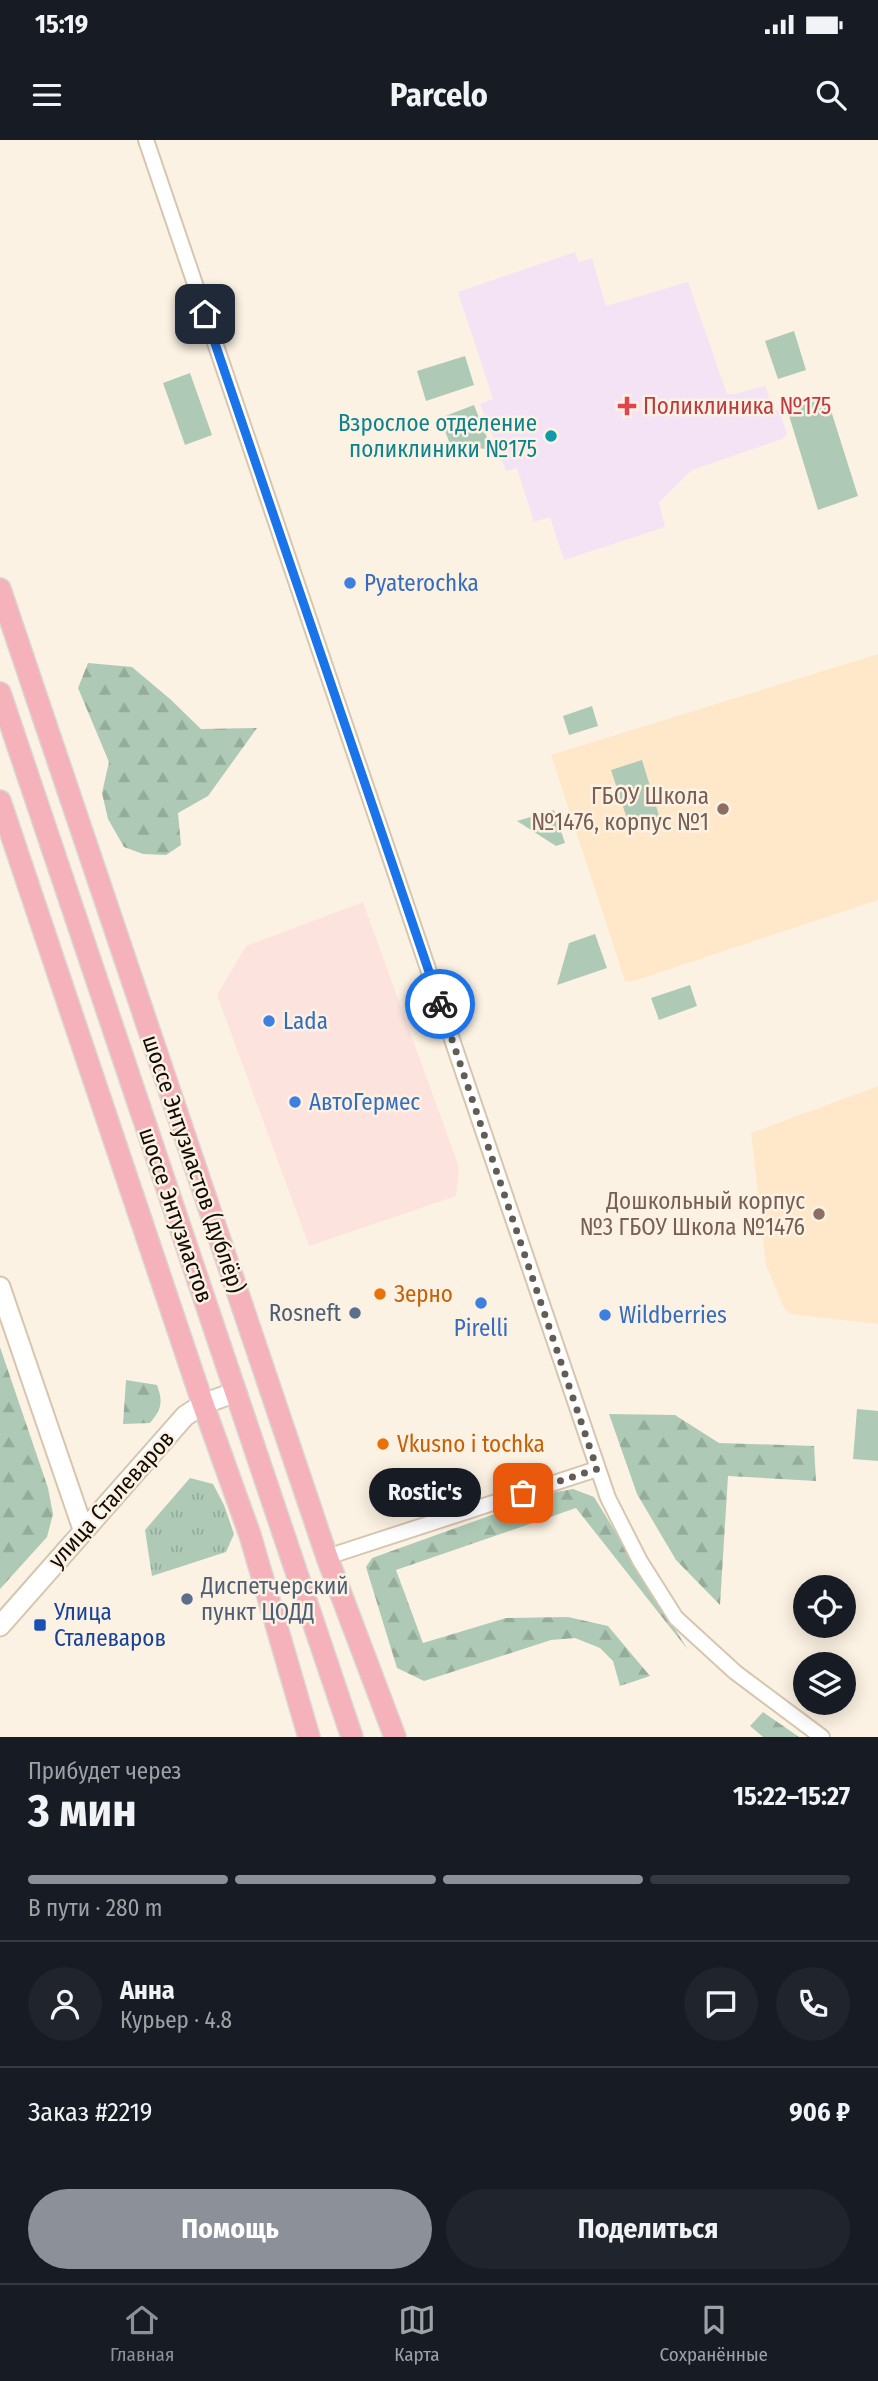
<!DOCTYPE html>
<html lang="ru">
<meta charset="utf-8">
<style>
:root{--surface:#171b24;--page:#20242c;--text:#f1f3f6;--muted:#9ea1a6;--line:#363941;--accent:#8c9099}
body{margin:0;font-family:"Fira Sans Condensed",sans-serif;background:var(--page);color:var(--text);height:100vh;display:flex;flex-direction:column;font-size:26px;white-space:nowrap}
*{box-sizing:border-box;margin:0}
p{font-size:23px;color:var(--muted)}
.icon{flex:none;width:38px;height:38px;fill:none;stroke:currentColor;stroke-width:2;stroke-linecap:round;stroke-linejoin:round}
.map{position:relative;height:1597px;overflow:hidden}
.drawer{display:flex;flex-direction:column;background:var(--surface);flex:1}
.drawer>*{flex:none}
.fabs{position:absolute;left:793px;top:1435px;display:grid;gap:14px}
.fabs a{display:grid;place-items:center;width:63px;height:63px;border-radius:50%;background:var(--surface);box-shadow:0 4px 18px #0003;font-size:35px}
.pin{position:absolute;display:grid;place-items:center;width:60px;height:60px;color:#fff;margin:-30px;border-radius:14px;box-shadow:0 4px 10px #0006}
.courier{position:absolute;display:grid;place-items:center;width:70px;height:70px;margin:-35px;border:5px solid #1a73e8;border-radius:50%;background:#fff;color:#222;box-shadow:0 2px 9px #0007}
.bubble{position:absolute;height:49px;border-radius:24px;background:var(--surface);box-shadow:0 4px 18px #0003;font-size:23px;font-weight:700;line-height:49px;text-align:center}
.head em{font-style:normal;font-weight:700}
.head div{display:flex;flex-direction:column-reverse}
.head{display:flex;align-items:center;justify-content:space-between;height:119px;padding:0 28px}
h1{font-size:46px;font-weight:700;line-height:52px}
.bar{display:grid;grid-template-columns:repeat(4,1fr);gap:10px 7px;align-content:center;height:84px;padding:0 28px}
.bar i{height:9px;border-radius:5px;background:var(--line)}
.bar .current{background:var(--accent)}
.bar p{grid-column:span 4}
.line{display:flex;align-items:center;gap:18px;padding:0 28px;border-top:2px solid var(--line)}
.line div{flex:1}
.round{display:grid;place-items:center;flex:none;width:74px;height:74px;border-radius:37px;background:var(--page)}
.cta{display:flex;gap:14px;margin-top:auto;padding:14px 28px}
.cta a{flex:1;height:80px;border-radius:42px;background:var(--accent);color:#fff;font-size:28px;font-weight:700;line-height:80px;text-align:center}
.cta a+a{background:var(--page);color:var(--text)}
.status{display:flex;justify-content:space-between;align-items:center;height:49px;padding:0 35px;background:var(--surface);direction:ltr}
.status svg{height:19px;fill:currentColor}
header{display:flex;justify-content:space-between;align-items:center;height:91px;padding:0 28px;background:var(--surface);font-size:32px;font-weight:700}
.dock{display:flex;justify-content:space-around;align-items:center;height:98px;border-top:2px solid var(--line);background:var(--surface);font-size:19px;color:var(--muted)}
.dock a{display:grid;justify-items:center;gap:4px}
.dock .current{color:var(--accent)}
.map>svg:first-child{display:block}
.commercial{fill:#fde3de}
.built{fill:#ffe8c9}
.medical{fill:#f4e3f5}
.grass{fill:url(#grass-tufts)}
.forest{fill:url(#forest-firs)}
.park{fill:#aecab6}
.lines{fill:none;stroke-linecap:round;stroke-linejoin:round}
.street-casing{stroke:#d7c6ae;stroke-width:18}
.secondary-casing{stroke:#d7c6ae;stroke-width:23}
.primary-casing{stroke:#d9d8d7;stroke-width:24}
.street{stroke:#fff;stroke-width:14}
.secondary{stroke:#fff;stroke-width:19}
.primary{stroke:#f5b2ba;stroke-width:21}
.done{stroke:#645c53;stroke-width:7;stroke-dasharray:0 12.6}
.route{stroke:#1a73e8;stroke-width:9}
.health-dot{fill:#e0444e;stroke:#fcf2e3;stroke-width:2.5}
.culture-dot{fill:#0f9aa8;stroke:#fcf2e3;stroke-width:2.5}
.shop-dot{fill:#3f7fe0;stroke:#fcf2e3;stroke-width:2.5}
.education-dot{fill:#8d6e63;stroke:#fcf2e3;stroke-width:2.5}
.food-dot{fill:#e8710a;stroke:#fcf2e3;stroke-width:2.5}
.service-dot{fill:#5c6f8a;stroke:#fcf2e3;stroke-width:2.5}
.transit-dot{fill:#1a4fb4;stroke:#fcf2e3;stroke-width:2.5}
.labels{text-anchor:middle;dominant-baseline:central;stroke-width:5;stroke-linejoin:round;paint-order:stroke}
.health-label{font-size:23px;fill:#be3a42;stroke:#fcf2e3;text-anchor:start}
.culture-label{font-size:23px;fill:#0d838f;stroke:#fcf2e3;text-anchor:end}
.shop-label{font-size:23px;fill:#366cbe;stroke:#fcf2e3;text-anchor:start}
.education-label{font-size:23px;fill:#785e54;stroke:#fcf2e3;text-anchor:end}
.street-label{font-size:23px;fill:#120c05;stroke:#fcf2e3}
.food-label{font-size:23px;fill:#c56008;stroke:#fcf2e3;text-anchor:start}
.service-label{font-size:23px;fill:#4e5e75;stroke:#fcf2e3;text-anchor:end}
.transit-label{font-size:23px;fill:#164399;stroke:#fcf2e3;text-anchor:start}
</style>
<div class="status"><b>15:19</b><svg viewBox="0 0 49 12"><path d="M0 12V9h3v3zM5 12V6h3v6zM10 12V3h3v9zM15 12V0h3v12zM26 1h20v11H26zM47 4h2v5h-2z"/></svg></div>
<header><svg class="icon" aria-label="menu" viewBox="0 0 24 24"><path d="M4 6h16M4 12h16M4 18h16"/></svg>Parcelo<svg class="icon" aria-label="search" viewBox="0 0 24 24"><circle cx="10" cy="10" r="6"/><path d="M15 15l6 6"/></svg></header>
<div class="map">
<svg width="878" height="1597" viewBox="0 0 878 1597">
<defs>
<pattern id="grass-tufts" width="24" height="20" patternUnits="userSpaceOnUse" patternTransform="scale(1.75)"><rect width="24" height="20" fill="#aecab6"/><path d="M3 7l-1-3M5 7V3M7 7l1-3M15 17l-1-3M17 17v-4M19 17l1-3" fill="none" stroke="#95ac9b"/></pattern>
<pattern id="forest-firs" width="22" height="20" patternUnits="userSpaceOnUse" patternTransform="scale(1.75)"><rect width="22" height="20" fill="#aecab6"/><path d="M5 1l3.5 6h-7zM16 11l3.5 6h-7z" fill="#95ac9b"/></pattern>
</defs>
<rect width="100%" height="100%" fill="#fcf2e3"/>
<path class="commercial" d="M 363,762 L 459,1027 L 456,1056 L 309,1106 L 217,855 L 246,806 Z"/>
<g class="built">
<path d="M 878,514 L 878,760 L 631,842 L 625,841 L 551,615 Z"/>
<path d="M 878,946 L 878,1184 L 790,1174 L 784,1168 L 766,1125 L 751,993 Z"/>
</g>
<path class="medical" d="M 575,112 L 579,122 L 592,118 L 606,166 L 688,142 L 727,254 L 735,254 L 765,246 L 773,268 L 780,272 L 787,294 L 782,299 L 692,330 L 659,362 L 665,387 L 564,420 L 550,377 L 534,382 L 517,328 L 506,331 L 480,264 L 493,259 L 458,152 Z"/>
<path class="grass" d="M 190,1338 L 213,1344 L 224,1365 L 234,1394 L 226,1412 L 152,1436 L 145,1390 Z"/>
<g class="forest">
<path d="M 88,523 L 132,527 L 170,559 L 201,589 L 257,588 L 208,656 L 178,673 L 181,705 L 166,715 L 143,714 L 124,707 L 108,679 L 102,653 L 109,622 L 78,548 Z"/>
<path d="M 0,1207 L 48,1348 L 53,1374 L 47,1397 L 0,1449 Z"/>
<path d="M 126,1240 L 157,1245 C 163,1262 162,1268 150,1283 L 123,1284 Z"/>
<path d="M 609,1274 L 675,1275 L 719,1303 L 814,1306 L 816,1341 L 728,1336 L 720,1465 L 676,1420 L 637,1354 Z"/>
<path d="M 573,1349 L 594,1357 L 688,1510 L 576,1368 L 396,1430 L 423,1503 L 506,1478 L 568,1477 L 608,1486 L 650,1536 L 620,1546 L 613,1521 L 600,1508 L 575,1498 L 551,1500 L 424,1541 L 397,1528 L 366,1427 L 372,1418 L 556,1352 Z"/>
<path d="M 763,1572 L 799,1597 L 763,1597 L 750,1586 Z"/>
</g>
<g class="park">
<path d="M 794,191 L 806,230 L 778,239 L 765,201 Z"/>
<path d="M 465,216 L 474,245 L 426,261 L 417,231 Z"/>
<path d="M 190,233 L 212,295 L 185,305 L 163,243 Z"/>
<path d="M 827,258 L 858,356 L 818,370 L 787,269 Z"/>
<path d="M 474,265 L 492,310 L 450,304 L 440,278 Z"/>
<path d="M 592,566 L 598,586 L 569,595 L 563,576 Z"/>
<path d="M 642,620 L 661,682 L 631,691 L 611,630 Z"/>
<path d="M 554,670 L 565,703 L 556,706 L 517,681 Z"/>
<path d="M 595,794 L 607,828 L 557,845 L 569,803 Z"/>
<path d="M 690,845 L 697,866 L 659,880 L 651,858 Z"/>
<path d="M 857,1269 L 878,1271 L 878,1321 L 853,1319 Z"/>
</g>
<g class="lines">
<defs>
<g id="street">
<path d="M 146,0 L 608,1358 L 640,1421 L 676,1478 L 735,1532 L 822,1597"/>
<path d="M 327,1417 L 597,1329"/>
</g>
<g id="secondary">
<path d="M 0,1147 L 83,1389"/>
<path d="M 0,1486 L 185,1276 L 203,1264 L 236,1252"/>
</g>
<g id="primary">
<path d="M 0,449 L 327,1417 L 395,1597"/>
<path d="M 0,553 L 352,1597"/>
<path d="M 0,661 L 203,1264 L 250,1395 L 309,1597"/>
</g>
</defs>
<use href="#street" class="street-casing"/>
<use href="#secondary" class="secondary-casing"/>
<use href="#primary" class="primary-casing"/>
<use href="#street" class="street"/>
<use href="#secondary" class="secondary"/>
<use href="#primary" class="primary"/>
</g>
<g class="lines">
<path class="done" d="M 440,864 L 597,1329 L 523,1353"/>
<path class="route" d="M 205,174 L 440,864"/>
</g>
<path class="health-dot" d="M623.5 255.5h7v7h7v7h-7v7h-7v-7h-7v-7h7z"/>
<circle class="culture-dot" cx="551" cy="296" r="7"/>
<g class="shop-dot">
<circle cx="350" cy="443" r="7"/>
<circle cx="269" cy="881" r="7"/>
<circle cx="295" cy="962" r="7"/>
<circle cx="481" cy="1163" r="7"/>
<circle cx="605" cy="1175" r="7"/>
</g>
<g class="education-dot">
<circle cx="723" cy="669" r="7"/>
<circle cx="819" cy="1074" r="7"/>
</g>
<g class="food-dot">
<circle cx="380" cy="1154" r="7"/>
<circle cx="383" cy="1304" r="7"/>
</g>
<g class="service-dot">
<circle cx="355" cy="1173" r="7"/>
<circle cx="187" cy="1459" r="7"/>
</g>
<rect class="transit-dot" x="33" y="1478" width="14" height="14" rx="3.5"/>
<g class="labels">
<g class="health-label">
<text x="643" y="266">Поликлиника №175</text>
</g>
<g class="culture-label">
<text x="537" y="283">Взрослое отделение<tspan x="537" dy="26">поликлиники №175</tspan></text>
</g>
<g class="shop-label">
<text x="364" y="443">Pyaterochka</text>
<text x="283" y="881">Lada</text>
<text x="309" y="962">АвтоГермес</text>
<text x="619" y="1175">Wildberries</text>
<text x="481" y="1188" text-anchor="middle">Pirelli</text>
</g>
<g class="education-label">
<text x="709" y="656">ГБОУ Школа<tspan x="709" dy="26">№1476, корпус №1</tspan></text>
<text x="805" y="1061">Дошкольный корпус<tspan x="805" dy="26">№3 ГБОУ Школа №1476</tspan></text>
</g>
<g class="street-label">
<text transform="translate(194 1024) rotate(71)">шоссе Энтузиастов (дублёр)</text>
<text transform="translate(176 1075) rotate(71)">шоссе Энтузиастов</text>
<text transform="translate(111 1359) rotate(-48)">улица Сталеваров</text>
</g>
<g class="food-label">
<text x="394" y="1154">Зерно</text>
<text x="397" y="1304">Vkusno i tochka</text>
</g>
<g class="service-label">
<text x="341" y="1173">Rosneft</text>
<text x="201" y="1446" text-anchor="start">Диспетчерский<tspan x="201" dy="26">пункт ЦОДД</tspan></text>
</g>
<g class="transit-label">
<text x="54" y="1472">Улица<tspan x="54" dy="26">Сталеваров</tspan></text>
</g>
</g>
</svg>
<div class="fabs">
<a><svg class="icon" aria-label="locate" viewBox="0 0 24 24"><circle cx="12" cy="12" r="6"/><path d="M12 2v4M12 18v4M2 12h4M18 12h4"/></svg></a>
<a><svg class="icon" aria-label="layers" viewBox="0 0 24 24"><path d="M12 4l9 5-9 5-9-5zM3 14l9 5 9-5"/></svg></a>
</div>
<div class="pin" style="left:523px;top:1353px;background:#ea580c"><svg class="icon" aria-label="bag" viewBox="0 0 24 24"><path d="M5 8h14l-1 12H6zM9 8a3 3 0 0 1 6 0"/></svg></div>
<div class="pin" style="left:205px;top:174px;background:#1f2937"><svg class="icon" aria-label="home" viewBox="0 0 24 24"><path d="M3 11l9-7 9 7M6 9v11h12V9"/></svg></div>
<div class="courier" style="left:440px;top:864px"><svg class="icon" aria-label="bike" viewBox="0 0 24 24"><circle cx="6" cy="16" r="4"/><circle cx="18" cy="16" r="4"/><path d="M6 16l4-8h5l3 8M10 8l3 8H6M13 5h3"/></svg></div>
<div class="bubble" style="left:369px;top:1328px;width:112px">Rostiс's</div>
</div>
<section class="drawer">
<div class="head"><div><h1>3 мин</h1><p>Прибудет через</p></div><em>15:22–15:27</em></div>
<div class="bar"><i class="current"></i><i class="current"></i><i class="current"></i><i></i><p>В пути · 280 m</p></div>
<div class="line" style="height:126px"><a class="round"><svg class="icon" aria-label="person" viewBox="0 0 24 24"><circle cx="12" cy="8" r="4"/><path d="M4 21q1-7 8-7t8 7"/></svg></a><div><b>Анна</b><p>Курьер · 4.8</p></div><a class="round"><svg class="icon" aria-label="chat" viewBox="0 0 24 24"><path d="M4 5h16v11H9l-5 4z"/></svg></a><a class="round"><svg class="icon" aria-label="phone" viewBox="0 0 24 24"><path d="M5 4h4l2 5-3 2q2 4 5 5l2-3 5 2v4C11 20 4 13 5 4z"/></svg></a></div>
<div class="line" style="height:91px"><div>Заказ #2219</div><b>906 ₽</b></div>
<div class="cta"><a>Помощь</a><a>Поделиться</a></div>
</section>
<nav class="dock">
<a class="current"><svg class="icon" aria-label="home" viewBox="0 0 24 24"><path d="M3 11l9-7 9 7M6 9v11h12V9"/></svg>Главная</a>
<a><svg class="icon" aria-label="map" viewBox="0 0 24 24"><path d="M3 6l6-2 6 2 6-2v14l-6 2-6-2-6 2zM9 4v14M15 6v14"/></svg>Карта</a>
<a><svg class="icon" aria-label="saved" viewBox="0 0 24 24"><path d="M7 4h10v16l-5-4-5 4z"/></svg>Сохранённые</a>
</nav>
